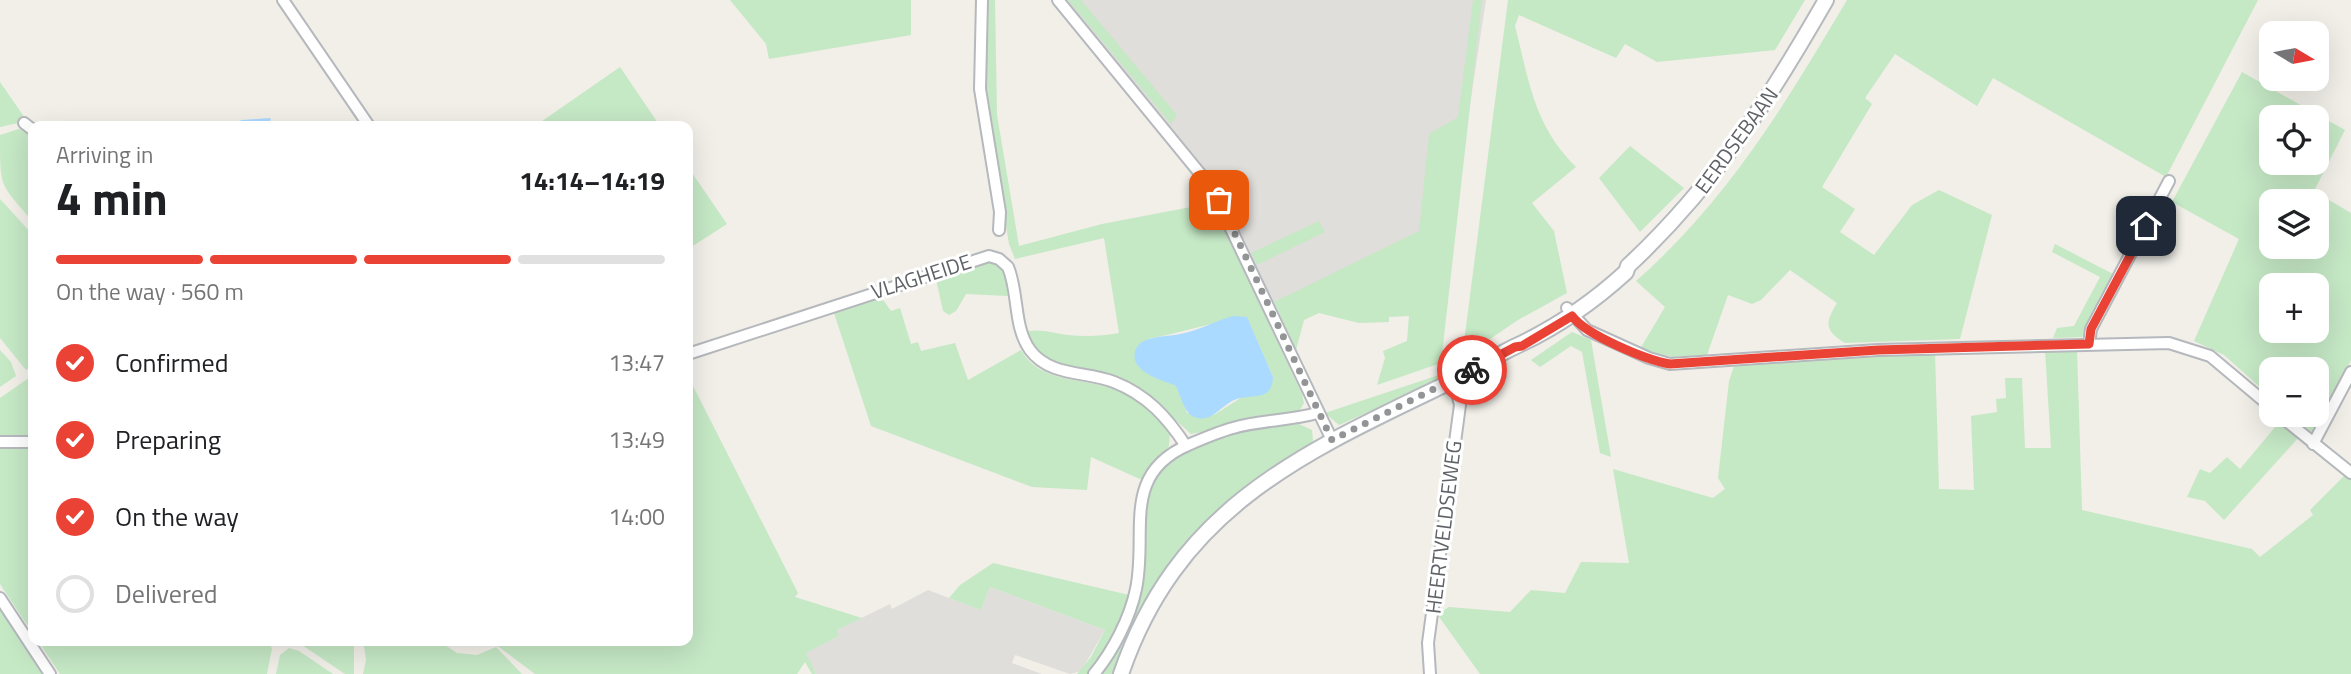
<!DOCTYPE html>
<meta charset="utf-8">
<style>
:root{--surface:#fff;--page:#f2f2f2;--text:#202124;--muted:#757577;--line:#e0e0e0;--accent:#ea4335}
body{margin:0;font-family:"Titillium Web",sans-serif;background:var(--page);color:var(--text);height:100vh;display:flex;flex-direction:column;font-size:26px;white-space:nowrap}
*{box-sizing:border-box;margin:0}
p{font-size:23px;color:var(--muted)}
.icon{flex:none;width:38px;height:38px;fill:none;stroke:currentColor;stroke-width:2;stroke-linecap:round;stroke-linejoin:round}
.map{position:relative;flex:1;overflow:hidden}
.panel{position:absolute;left:28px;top:121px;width:665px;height:525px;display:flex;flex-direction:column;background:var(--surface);border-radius:14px;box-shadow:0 7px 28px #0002}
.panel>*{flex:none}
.needle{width:46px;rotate:100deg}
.controls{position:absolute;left:2259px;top:21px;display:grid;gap:14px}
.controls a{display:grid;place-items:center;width:70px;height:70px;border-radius:14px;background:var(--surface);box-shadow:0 7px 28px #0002;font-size:35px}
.pin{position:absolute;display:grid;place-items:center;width:60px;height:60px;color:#fff;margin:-30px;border-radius:14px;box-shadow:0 4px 10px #0006}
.courier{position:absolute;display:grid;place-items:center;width:70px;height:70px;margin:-35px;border:5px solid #ea4335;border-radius:50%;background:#fff;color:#222;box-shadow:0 2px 9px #0007}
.overview em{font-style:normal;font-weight:700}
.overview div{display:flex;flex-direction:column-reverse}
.overview{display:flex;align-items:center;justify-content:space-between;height:119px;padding:0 28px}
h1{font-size:46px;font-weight:700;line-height:52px}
.bar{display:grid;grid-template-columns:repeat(4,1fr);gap:10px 7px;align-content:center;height:84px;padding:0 28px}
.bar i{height:9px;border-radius:5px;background:var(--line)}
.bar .current{background:var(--accent)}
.bar p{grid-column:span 4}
ol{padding:0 28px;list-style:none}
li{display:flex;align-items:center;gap:21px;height:77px}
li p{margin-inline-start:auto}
li .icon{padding:7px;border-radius:50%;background:var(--accent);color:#fff;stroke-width:4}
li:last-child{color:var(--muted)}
li i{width:38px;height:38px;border:4px solid var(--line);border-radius:50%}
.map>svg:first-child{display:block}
.industrial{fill:#e0deda}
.green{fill:#c5e8c5;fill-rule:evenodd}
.water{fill:#aadaff}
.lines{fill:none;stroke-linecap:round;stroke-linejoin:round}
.minor-casing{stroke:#b5b8bc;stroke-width:14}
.secondary-casing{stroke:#b6babf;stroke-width:18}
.minor{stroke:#fff;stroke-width:10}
.secondary{stroke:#fff;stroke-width:14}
.done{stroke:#929495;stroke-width:7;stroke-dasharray:0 12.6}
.route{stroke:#ea4335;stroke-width:9}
.labels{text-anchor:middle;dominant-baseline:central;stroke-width:6;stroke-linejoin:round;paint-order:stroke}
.street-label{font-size:21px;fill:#5f6368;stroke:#fff}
</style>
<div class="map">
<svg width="2351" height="674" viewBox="0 0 2351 674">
<rect width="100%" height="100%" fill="#f1efe8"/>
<g class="industrial">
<path d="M 1066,0 L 1486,0 L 1463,150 L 1459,152 L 1445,236 L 1271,304 L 1221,193 Z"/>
<path d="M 990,587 L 1105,630 L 1081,671 L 1070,674 L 1015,655 L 1012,663 L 1042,674 L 816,674 L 805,653 L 839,636 L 837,630 L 890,604 L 892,609 L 928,590 L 981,610 Z"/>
</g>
<g class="green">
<path d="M 730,0 L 911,0 L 911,35 L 769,59 L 766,44 Z"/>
<path d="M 986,0 L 995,0 L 997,115 L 1019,246 L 1102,224 L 1212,203 L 1302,394 L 1304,403 L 1298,413 L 1191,434 L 1148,395 L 1045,358 L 1033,347 L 1028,331 C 1043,329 1053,333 1068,335 C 1084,337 1103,336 1119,333 L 1104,238 L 1015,259 L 1009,244 L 987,109 ZM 1247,318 L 1273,377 L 1214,415 L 1187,413 L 1180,393 L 1148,339 C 1182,333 1212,321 1247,318 Z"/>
<path d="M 1068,0 L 1081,0 L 1177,115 L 1171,124 Z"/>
<path d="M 1473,0 L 1482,0 L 1441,363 L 1377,385 L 1385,358 L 1383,351 L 1407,341 L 1409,316 L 1389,317 L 1389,322 L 1359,323 L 1319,313 L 1304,320 L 1296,350 L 1274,302 L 1419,231 L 1429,134 L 1458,117 Z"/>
<path d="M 1508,0 L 1805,0 L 1775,50 L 1657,62 L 1625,44 L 1616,58 L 1519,15 L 1515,26 C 1529,81 1534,126 1576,167 L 1532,203 L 1554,231 L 1567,293 L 1518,320 L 1462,358 Z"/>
<path d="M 1847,0 L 2258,0 L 2166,177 L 1993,78 L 1977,106 L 1895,54 L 1865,98 L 1872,104 L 1822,187 L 1855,209 L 1840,232 L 1874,255 L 1912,205 L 1939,190 L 1992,215 L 1960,339 L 1845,343 C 1824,330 1825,323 1837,303 L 1790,270 L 1761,300 L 1752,304 L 1728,295 L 1707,355 L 1673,357 L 1640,349 L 1665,307 L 1636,281 C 1727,201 1786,103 1847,0 Z"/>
<path d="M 620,67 L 660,126 L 535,126 Z"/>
<path d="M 2242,72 L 2345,130 L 2314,191 L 2351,213 L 2351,360 L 2315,436 L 2291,415 L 2317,415 L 2317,369 L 2272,369 L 2271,397 L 2224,355 L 2194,341 L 2239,239 L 2172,202 ZM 2272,117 L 2317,117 L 2317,163 L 2272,163 ZM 2272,201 L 2317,201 L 2317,247 L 2272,247 ZM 2272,285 L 2317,285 L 2317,331 L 2272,331 Z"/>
<path d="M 0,82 L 27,121 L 0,127 Z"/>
<path d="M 19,129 L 28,131 L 33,138 L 33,222 C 0,182 0,191 0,135 Z"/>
<path d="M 1630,146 L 1684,188 L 1640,232 L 1599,178 Z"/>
<path d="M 688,167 L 727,224 L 688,249 Z"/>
<path d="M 0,199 L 33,235 L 33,365 L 26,370 L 0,338 Z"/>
<path d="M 1319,221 L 1325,232 L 1257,265 L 1251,253 Z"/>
<path d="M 2055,244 L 2115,275 L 2082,337 L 2053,338 L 2057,328 L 2074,326 L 2100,277 L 2052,252 Z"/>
<path d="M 987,262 C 1006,263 1005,280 1008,296 L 966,294 L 956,311 L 949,315 L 943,311 L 936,279 Z"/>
<path d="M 881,297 L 891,311 L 900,308 L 911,344 L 918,342 L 921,351 L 955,343 L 968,380 L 1021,350 C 1039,383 1083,378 1114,389 C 1135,397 1156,414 1170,432 L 1169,446 L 1142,480 L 1091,457 L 1087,490 L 1032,487 L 871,426 L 834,313 Z"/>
<path d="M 1572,332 L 1591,340 L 1611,457 L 1600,453 L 1582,352 L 1571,346 L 1540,367 L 1531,360 Z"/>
<path d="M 0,350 L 11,362 L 16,376 L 0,387 Z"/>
<path d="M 2045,350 L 2077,350 L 2082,510 L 2252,549 L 2260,557 L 2313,515 L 2310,510 L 2344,476 L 2351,480 L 2351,674 L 1480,674 L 1437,614 L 1449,607 L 1510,612 L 1531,590 L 1565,593 L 1581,562 L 1629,563 L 1613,469 L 1713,498 L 1725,489 L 1718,478 L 1729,381 L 1734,366 L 1833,357 L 1935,353 L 1939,489 L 1974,490 L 1971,416 L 1997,412 L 1996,399 L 2006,398 L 2005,378 L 2022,378 L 2025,448 L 2051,448 Z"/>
<path d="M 1448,372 L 1447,377 L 1339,425 L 1325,413 Z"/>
<path d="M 33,375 L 33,437 L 0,437 L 0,398 Z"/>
<path d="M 688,376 L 798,593 L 795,597 L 862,618 L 837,630 L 839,636 L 806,653 L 816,674 L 812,674 L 805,662 L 797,674 L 535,674 L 491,641 L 688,640 Z"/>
<path d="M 2281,420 L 2299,437 L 2224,520 L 2205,501 L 2187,497 L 2200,469 L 2210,473 L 2227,457 L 2240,469 Z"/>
<path d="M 1299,424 L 1312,430 L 1313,441 L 1309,445 C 1278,466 1245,486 1218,512 C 1179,548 1130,623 1114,674 L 1100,674 C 1123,641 1142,606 1145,566 C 1147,540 1142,511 1151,485 C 1166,440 1259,427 1299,424 Z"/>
<path d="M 0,449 L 33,449 L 33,634 L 0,584 Z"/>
<path d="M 993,563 L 1129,595 L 1114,634 L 1089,674 L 1077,674 L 1091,657 L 1105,630 L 990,587 L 981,610 L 949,598 L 960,585 Z"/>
<path d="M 0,604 L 46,674 L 0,674 Z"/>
<path d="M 363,640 L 439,641 L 457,653 L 477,655 L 496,647 L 522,674 L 363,674 L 366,660 Z"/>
<path d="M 266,641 L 272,648 L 267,674 L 60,674 L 38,641 Z"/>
<path d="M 296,641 L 354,641 L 354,674 L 345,674 Z"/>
<path d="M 289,648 L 299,651 L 333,674 L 276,674 L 280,655 Z"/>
</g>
<g class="water">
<path d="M 270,118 L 271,120 L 260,126 L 225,126 L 242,120 Z"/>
<path d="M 1233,316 L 1247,317 L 1273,377 C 1272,404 1248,392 1232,401 C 1219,408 1211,423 1194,417 C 1183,412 1181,394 1175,385 C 1160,380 1127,370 1136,349 C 1139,343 1143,341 1149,339 C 1163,335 1178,336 1192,331 C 1206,327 1218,320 1233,316 Z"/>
</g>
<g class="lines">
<defs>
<g id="minor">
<path d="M 283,0 L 369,126"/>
<path d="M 982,0 L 980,89 L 1000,212 L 999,230"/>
<path d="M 1058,0 L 1211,187 L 1332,440"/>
<path d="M 24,123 L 33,130"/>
<path d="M 1567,308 L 1587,330 L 1649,358 L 1670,364 L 1878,350 L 2169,343 L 2210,356 L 2272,408"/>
<path d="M 2089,344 L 2091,329 L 2169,181"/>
<path d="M 688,354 L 989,256 L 999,259 L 1008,267 C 1019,293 1013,326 1030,350 C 1050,377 1086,371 1114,382 C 1147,395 1167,417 1186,446"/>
<path d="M 2279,415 L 2351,473"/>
<path d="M 0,442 L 33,442"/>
<path d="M 2313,444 L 2351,372"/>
<path d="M 0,598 L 50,674"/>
<path d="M 1094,674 C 1113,651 1130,618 1136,589 C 1148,532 1120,475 1188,445 C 1202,439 1218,432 1233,428 C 1260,420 1289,421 1317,413"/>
<path d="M 1430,674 L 1428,643 L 1460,405 L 1454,380"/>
</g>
<path id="secondary" d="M 1121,674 C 1177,510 1298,455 1442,386 C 1466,375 1488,360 1512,348 C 1554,329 1591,304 1626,272 L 1628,266 C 1714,186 1768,101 1826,0"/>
</defs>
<use href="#minor" class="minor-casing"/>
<use href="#secondary" class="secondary-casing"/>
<use href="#minor" class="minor"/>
<use href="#secondary" class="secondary"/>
</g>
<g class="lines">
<path class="done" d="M 1219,200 L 1332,440 L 1472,370"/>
<path class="route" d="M 1472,370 L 1515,347 L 1522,346 L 1572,316 C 1586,335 1646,360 1670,364 L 1878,350 L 2089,344 L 2091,329 L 2146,226"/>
</g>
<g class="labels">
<g class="street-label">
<text transform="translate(1736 140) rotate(-54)">EERDSEBAAN</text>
<text transform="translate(921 276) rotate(-18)">VLAGHEIDE</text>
<text transform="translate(1443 527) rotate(-83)">HEERTVELDSEWEG</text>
</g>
</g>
</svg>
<div class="controls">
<a><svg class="needle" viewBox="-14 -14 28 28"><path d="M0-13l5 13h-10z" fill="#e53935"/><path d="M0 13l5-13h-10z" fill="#757577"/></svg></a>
<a><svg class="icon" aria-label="locate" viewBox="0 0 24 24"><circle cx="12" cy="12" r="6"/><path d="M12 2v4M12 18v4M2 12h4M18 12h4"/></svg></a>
<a><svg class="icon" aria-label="layers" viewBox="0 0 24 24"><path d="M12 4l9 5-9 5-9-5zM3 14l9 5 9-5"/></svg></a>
<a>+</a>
<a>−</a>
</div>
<div class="pin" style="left:1219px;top:200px;background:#ea580c"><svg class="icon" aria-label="bag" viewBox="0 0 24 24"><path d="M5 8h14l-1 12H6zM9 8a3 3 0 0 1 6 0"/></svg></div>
<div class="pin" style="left:2146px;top:226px;background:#1f2937"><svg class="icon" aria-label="home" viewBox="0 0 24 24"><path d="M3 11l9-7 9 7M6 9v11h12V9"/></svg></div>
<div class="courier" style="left:1472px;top:370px"><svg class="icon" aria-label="bike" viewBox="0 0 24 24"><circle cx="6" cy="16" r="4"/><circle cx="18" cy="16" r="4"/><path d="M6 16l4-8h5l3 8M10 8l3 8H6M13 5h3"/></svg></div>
<section class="panel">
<div class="overview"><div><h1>4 min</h1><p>Arriving in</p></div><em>14:14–14:19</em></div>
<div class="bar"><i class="current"></i><i class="current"></i><i class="current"></i><i></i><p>On the way · 560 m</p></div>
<ol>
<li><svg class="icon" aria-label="check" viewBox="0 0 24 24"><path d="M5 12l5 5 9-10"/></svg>Confirmed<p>13:47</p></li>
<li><svg class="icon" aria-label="check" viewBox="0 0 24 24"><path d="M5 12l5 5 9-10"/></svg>Preparing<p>13:49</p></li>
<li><svg class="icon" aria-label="check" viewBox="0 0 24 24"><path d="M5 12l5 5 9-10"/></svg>On the way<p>14:00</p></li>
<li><i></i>Delivered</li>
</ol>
</section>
</div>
